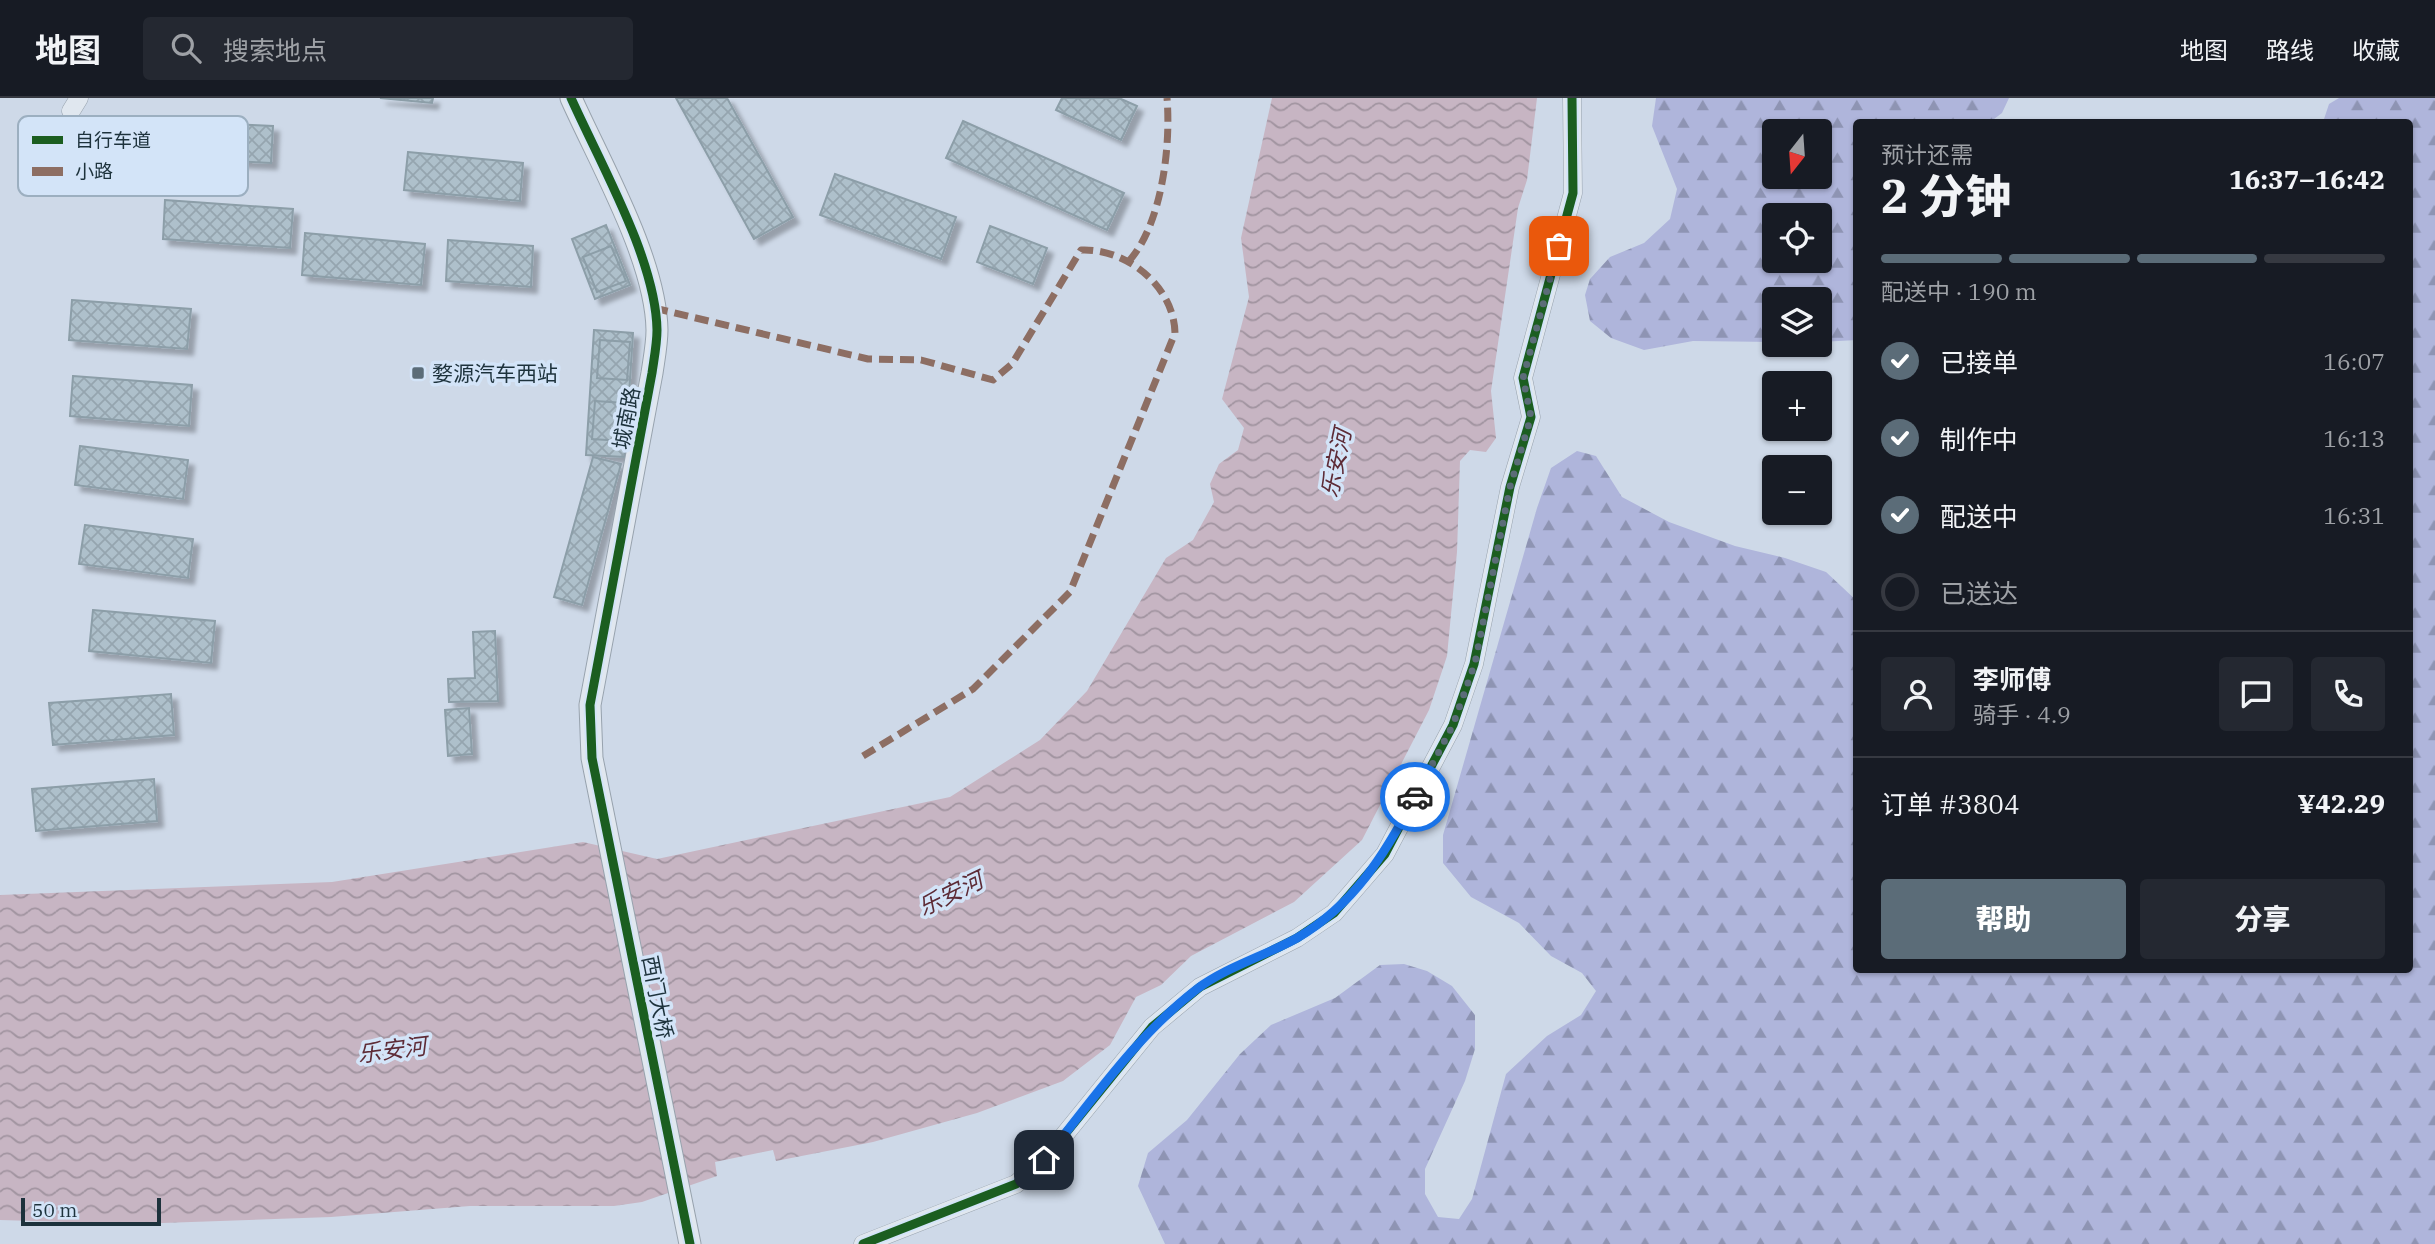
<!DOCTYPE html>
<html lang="zh">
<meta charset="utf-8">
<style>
:root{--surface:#171b24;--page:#242831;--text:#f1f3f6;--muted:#9ea1a6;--line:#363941;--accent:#5b6c78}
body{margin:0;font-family:"IBM Plex Serif","Noto Sans SC",serif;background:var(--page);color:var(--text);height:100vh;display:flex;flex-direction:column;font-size:26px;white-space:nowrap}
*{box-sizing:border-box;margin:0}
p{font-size:23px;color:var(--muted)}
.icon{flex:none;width:38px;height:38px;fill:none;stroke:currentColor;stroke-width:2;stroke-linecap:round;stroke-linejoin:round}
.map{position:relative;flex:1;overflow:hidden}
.details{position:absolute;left:1853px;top:21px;width:560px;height:854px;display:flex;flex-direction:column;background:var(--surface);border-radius:7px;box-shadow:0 2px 5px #0004}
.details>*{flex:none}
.needle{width:46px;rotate:197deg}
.fabs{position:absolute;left:1762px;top:21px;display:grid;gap:14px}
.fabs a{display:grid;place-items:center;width:70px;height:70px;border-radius:7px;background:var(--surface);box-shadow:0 2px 5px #0004;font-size:35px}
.scale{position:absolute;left:21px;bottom:18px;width:140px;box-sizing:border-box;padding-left:7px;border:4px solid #1d323c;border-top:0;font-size:19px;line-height:24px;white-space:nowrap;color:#1d323c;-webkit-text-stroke:5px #d3e4f8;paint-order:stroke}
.pin{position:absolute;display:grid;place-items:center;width:60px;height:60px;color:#fff;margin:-30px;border-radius:14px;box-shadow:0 4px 10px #0006}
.courier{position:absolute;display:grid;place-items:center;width:70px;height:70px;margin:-35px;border:5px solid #1a73e8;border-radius:50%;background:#fff;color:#222;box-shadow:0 2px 9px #0007}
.head em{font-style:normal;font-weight:800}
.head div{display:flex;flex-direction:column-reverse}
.head{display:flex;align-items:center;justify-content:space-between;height:119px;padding:0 28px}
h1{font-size:46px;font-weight:800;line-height:52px}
.bar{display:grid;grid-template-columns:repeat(4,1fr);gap:10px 7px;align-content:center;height:84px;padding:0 28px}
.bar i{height:9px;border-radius:5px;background:var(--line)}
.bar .current{background:var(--accent)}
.bar p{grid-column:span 4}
.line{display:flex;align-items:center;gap:18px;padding:0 28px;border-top:2px solid var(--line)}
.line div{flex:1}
.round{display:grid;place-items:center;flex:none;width:74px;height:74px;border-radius:7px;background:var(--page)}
ol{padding:0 28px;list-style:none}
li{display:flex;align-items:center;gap:21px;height:77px}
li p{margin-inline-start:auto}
li .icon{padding:7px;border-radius:50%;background:var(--accent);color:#fff;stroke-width:4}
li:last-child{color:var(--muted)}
li i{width:38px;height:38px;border:4px solid var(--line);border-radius:50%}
.primary-button{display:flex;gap:14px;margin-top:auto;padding:14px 28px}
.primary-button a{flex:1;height:80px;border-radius:7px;background:var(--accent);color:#fff;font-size:28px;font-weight:800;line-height:80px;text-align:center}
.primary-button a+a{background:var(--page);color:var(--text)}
header{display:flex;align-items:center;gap:42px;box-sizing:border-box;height:98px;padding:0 35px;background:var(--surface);border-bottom:2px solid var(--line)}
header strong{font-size:33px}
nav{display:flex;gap:38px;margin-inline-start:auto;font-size:24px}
.search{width:490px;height:63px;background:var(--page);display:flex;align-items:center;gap:18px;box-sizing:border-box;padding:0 24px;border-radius:7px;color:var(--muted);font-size:26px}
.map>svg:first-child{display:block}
.forest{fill:url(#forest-firs);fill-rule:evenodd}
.water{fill:url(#water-waves)}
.building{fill:url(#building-cross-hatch);stroke:#8c9ea8;stroke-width:2;filter:url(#shadow)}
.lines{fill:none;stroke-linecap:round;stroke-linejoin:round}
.minor-casing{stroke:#97a2ad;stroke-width:19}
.tertiary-casing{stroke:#97a2ad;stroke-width:23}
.minor{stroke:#e0e7ef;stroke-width:18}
.tertiary{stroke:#e0e7ef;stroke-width:21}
.quiet{stroke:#8d6e63;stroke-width:7;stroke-dasharray:14 7;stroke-linecap:butt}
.cycleway-casing{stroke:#d3e4f8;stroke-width:13}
.cycleway{stroke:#1b5e20;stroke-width:9}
.done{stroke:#5b6c78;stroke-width:7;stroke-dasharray:0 12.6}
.route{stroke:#1a73e8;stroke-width:9}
.poi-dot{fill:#5b6c78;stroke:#d3e4f8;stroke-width:2.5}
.labels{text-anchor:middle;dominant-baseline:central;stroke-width:7;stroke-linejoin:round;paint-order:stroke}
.poi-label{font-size:21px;fill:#1d323c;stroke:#d3e4f8;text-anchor:start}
.street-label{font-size:21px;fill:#1d323c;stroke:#d3e4f8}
.water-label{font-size:23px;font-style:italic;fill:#5d2b36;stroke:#d3e4f8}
.key{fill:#d3e4f8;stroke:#9cafc0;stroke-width:2}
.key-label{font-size:19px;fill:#1d323c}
</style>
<header>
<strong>地图</strong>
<div class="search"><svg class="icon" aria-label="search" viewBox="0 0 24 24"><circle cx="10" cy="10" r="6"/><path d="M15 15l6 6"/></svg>搜索地点</div>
<nav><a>地图</a><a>路线</a><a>收藏</a></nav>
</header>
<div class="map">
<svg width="2435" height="1146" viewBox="0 0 2435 1146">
<defs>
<pattern id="forest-firs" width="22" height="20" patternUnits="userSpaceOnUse" patternTransform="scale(1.75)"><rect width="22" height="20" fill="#afb5db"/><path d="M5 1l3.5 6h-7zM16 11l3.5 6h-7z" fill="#8e94b3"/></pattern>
<pattern id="water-waves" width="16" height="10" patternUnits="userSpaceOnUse" patternTransform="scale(1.75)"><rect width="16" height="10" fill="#c7b5c3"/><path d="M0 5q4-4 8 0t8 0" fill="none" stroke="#a194a0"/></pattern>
<pattern id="building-cross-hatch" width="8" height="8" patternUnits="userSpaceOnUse" patternTransform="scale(1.75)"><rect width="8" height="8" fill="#aec0cb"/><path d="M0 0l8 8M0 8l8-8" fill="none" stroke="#95a5af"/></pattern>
<filter id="shadow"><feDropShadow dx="6" dy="6" stdDeviation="2" flood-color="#0004"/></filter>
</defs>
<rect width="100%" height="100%" fill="#ced9e8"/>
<g class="forest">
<path d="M 1656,0 L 2009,0 L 2002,15 L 1990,24 L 1857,24 L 1857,242 L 1820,244 L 1820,201 L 1774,201 L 1774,244 L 1693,243 L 1644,252 L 1611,240 L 1590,223 L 1585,197 L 1590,181 L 1610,159 L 1644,145 L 1670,121 L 1677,91 L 1652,28 ZM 1774,33 L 1820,33 L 1820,79 L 1774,79 ZM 1774,117 L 1820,117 L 1820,163 L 1774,163 Z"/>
<path d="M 2339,0 L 2435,0 L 2435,1146 L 1165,1146 L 1138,1088 L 1148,1055 L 1187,1022 L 1240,956 L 1271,927 L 1335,900 L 1380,867 L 1404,866 L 1427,873 L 1452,888 L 1475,917 L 1475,951 L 1465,983 L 1425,1071 L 1425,1096 L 1438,1119 L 1459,1121 L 1472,1101 L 1506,976 L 1547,938 L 1581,917 L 1596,893 L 1582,875 L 1551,858 L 1519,825 L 1471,799 L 1443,765 L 1443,737 L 1537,410 L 1551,370 L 1577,353 L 1596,358 L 1622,399 L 1669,424 L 1735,448 L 1785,460 L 1826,474 L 1857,503 L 1857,872 L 2410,872 L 2410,24 L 2323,24 L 2329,6 Z"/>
</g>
<path class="water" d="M 1272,0 L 1537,0 L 1527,82 L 1518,110 L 1491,293 L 1496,340 L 1486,354 L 1470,352 L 1460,363 L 1457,454 L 1447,558 L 1429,612 L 1362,742 L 1294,804 L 1191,858 L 1161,887 L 1136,899 L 1110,947 L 1063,983 L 977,1015 L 873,1044 L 776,1063 L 773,1052 L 715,1064 L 717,1078 L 642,1104 L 614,1108 L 470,1108 L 331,1119 L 134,1126 L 0,1122 L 0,797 L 332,784 L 583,744 L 657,761 L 950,699 L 1040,642 L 1087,593 L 1166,460 L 1193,442 L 1214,404 L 1210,386 L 1219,366 L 1238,352 L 1244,330 L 1222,301 L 1249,199 L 1241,140 Z"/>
<g class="building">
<path d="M 380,0 L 433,0 L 432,5 Z"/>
<path d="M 676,0 L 727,0 L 793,119 L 754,141 Z"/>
<path d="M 1062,0 L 1119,0 L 1137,8 L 1121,42 L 1056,12 Z"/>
<path d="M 153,22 L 273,28 L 271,65 L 151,59 Z"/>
<path d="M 963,23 L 1124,95 L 1107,132 L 946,60 Z"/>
<path d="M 408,54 L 523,65 L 520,103 L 404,92 Z"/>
<path d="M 835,76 L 956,119 L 941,161 L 820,117 Z"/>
<path d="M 165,102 L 293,111 L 290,150 L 163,141 Z"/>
<path d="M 606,127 L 630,187 L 595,201 L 572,141 Z"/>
<path d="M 990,128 L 1047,150 L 1033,186 L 977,164 Z"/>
<path d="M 305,135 L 425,146 L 421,187 L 302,177 Z"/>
<path d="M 448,142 L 533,148 L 531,189 L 446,183 Z"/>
<path d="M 611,148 L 626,183 L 597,194 L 583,159 Z"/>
<path d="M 72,202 L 191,211 L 187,251 L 69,242 Z"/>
<path d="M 594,232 L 633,235 L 625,359 L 586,357 Z"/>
<path d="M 600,242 L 630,244 L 627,282 L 597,280 Z"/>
<path d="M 73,278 L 192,287 L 189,328 L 70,318 Z"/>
<path d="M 595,303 L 625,305 L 622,343 L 592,341 Z"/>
<path d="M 80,348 L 188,362 L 183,401 L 75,387 Z"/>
<path d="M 593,359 L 621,366 L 582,507 L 554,499 Z"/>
<path d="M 85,427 L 193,441 L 188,480 L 79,466 Z"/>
<path d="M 93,512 L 215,523 L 211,565 L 89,553 Z"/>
<path d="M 495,533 L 498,603 L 449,604 L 448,581 L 475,580 L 473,534 Z"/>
<path d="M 171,596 L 174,637 L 53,647 L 49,605 Z"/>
<path d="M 469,610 L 472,656 L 448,658 L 445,612 Z"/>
<path d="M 154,681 L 157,723 L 36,733 L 32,691 Z"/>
</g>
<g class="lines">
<defs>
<g id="minor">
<path d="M 71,13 L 79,0"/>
<path d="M 863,1146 L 1016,1086 L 1044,1062 L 1152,929 L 1200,889 L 1297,840 L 1334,815 L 1385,756 L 1453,627 L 1474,566 L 1510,389 L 1531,319 L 1523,280 L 1573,95 L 1572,0"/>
</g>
<path id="tertiary" d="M 571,0 C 600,65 656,162 657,232 C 657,246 654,261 652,275 L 590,607 L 592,660 L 690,1146"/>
</defs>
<use href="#minor" class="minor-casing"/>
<use href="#tertiary" class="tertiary-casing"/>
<use href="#minor" class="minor"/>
<use href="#tertiary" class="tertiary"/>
<g class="quiet">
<path d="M 1129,163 C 1162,126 1171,48 1167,0"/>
<path d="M 654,210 L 868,261 L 921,262 L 993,282 L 1012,266 L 1081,152 C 1126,150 1174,188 1175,235 L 1070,494 L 973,591 L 863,658"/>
</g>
<defs>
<g id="cycleway">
<path d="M 571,0 C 600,65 656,162 657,232 C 657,246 654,261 652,275 L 590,607 L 592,660 L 690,1146"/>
<path d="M 863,1146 L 1016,1086 L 1044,1062 L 1152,929 L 1200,889 L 1297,840 L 1334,815 L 1385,756 L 1453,627 L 1474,566 L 1510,389 L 1531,319 L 1523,280 L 1573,95 L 1572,0"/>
</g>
</defs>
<use href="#cycleway" class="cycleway-casing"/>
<use href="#cycleway" class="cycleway"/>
</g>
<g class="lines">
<path class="done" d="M 1415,699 L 1453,627 L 1475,565 L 1510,389 L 1531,319 L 1523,280 L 1559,148"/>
<path class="route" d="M 1044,1062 C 1092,1003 1136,938 1197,891 C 1226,869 1265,858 1297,840 C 1354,807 1385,756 1415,699"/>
</g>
<rect class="poi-dot" x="411" y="268" width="14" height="14" rx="3.5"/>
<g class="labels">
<g class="poi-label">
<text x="432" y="275">婺源汽车西站</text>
</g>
<g class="street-label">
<text transform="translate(626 320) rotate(-79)">城南路</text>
<text transform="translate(658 899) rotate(79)">西门大桥</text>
</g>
<g class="water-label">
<text transform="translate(1335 365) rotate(-78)">乐安河</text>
<text transform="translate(950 795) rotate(-26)">乐安河</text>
<text transform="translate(392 951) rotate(-7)">乐安河</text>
</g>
</g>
<rect x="18" y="18" width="230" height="80" rx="10" class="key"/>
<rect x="32" y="38" width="31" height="8" fill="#1b5e20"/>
<rect x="32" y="69" width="31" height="9" fill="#8d6e63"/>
<g class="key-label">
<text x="75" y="49">自行车道</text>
<text x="75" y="80">小路</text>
</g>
</svg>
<div class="fabs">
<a><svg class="needle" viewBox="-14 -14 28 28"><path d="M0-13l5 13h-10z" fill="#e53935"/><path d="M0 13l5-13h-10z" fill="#9ea1a6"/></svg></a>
<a><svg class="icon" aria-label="locate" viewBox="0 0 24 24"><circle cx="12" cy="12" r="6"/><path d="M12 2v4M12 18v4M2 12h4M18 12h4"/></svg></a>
<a><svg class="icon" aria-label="layers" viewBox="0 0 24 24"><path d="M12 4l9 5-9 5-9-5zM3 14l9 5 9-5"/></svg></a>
<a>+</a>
<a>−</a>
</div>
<div class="scale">50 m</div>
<div class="pin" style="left:1559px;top:148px;background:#ea580c"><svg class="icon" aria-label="bag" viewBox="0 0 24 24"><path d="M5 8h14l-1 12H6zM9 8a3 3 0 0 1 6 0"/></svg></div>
<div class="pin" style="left:1044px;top:1062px;background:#1f2937"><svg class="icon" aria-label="home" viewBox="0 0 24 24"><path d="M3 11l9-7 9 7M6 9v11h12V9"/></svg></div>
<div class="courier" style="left:1415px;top:699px"><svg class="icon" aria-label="car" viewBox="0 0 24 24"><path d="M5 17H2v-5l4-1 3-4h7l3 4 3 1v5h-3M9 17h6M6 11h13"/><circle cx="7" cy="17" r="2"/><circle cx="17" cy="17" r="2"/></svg></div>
<section class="details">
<div class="head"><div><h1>2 分钟</h1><p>预计还需</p></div><em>16:37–16:42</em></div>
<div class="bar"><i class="current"></i><i class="current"></i><i class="current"></i><i></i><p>配送中 · 190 m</p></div>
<ol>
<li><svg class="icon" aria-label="check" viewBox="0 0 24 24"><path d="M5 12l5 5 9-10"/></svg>已接单<p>16:07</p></li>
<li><svg class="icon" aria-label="check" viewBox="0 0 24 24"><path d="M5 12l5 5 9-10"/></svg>制作中<p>16:13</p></li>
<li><svg class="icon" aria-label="check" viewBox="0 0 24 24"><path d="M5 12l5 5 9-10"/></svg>配送中<p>16:31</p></li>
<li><i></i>已送达</li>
</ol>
<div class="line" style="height:126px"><a class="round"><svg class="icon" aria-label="person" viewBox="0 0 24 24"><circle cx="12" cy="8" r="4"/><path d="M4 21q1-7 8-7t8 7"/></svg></a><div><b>李师傅</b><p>骑手 · 4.9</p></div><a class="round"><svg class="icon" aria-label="chat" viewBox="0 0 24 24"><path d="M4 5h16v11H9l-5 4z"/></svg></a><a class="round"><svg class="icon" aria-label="phone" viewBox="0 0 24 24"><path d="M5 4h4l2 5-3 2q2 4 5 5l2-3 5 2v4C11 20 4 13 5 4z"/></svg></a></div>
<div class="line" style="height:91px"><div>订单 #3804</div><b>¥42.29</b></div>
<div class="primary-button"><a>帮助</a><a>分享</a></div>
</section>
</div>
